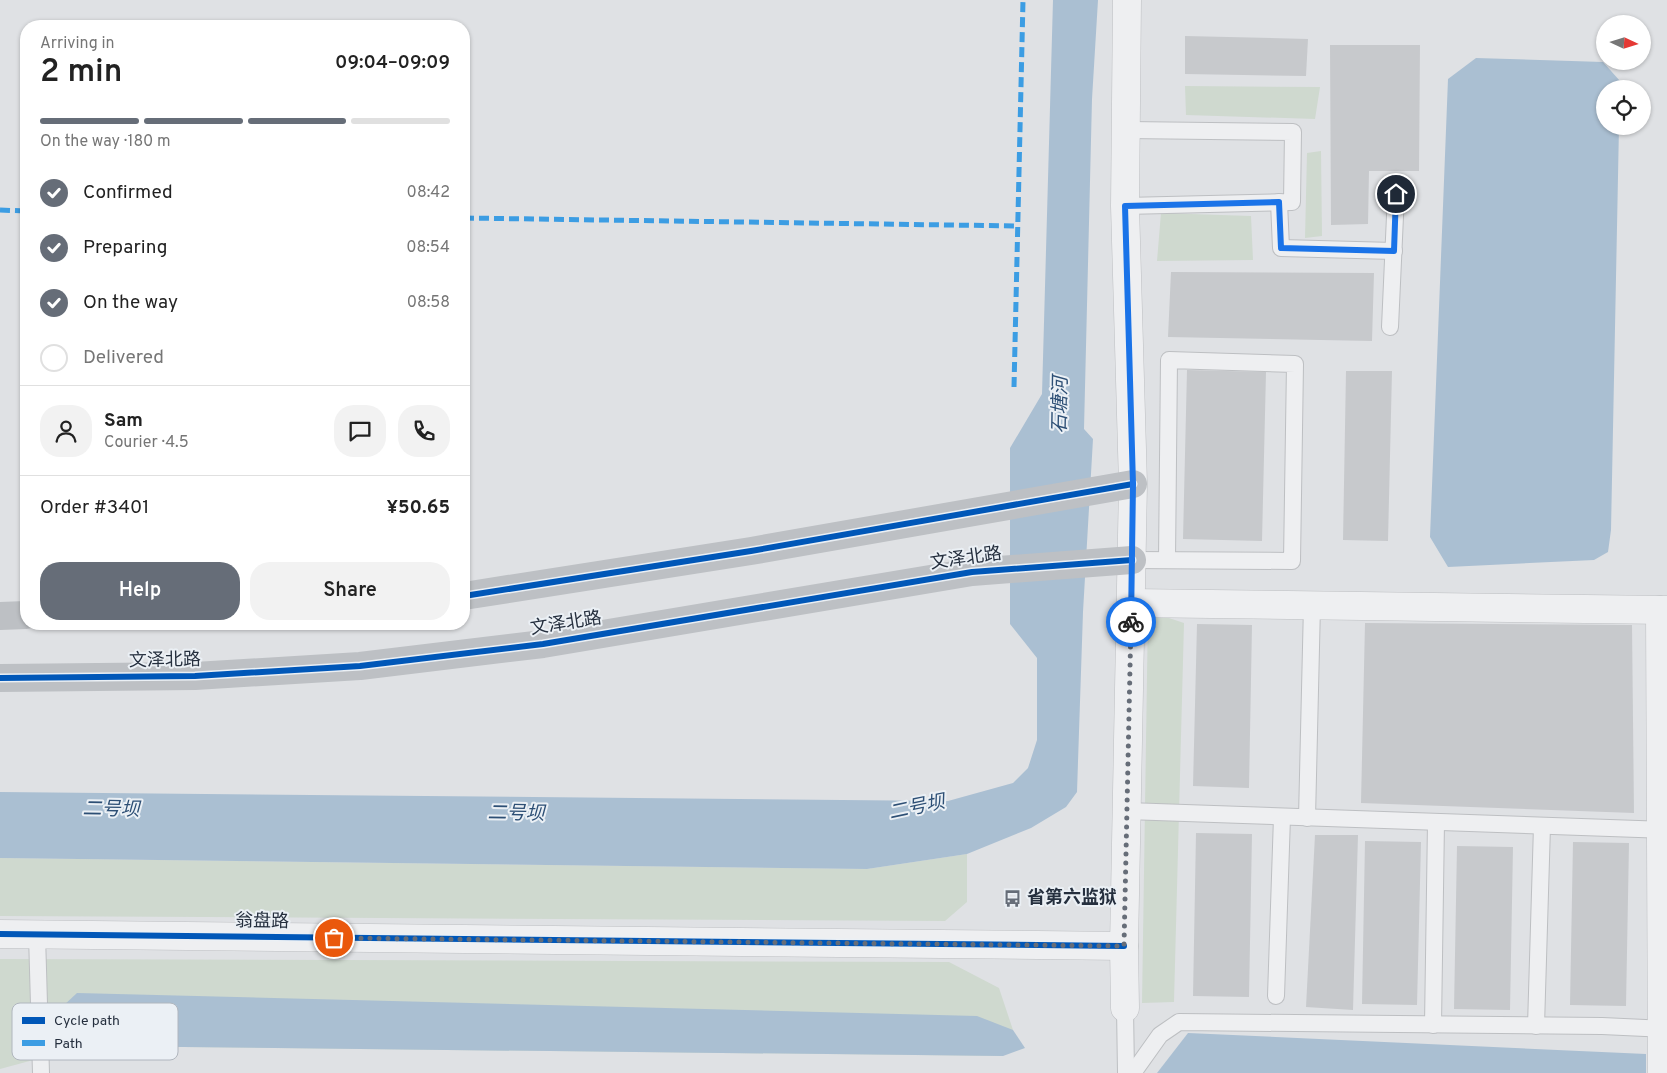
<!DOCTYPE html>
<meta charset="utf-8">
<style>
:root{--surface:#fff;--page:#f2f2f2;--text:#222;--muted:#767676;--line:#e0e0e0;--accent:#666d78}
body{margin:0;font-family:Overpass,"Noto Sans SC",sans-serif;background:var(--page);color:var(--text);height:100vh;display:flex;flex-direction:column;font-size:19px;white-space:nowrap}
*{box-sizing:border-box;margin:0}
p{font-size:16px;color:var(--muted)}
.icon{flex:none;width:28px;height:28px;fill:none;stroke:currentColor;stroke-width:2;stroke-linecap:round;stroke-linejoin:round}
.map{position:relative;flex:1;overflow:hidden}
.side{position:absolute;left:20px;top:20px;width:450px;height:610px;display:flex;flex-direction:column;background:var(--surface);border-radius:20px;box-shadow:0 1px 4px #0004}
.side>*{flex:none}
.needle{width:32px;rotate:94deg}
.fabs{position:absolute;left:1596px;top:15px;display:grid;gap:10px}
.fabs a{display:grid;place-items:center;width:55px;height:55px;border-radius:50%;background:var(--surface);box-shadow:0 1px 4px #0004;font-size:25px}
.pin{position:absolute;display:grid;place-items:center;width:42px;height:42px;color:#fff;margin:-21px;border:2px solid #fff;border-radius:50%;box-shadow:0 1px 5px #0007}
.courier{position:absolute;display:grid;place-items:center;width:50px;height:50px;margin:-25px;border:4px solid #1a73e8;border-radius:50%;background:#fff;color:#222;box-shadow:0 1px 6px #0007}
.summary em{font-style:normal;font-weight:600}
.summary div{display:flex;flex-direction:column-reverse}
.summary{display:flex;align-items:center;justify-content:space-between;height:85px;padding:0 20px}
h1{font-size:32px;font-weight:600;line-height:38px}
.bar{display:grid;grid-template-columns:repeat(4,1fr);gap:8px 5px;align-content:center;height:60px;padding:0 20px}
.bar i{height:6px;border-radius:4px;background:var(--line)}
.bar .current{background:var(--accent)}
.bar p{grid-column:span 4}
.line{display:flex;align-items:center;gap:12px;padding:0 20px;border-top:1px solid var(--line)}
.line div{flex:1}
.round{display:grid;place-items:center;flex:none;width:52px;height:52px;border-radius:20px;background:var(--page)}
ol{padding:0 20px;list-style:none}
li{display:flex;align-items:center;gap:15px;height:55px}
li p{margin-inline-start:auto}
li .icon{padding:5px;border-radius:50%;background:var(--accent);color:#fff;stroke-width:4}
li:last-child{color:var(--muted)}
li i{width:28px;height:28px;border:2px solid var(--line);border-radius:50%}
.primary-button{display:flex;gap:10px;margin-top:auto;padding:10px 20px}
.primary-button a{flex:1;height:58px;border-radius:20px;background:var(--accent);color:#fff;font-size:20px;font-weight:600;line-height:58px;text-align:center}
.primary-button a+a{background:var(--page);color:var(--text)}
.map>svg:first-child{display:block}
.green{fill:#cfd9cf}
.water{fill:#aabfd2}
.building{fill:#c7c9cc}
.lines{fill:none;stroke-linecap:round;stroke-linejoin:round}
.service-casing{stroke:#bdbfc2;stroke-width:18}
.minor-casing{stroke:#bdbfc2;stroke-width:29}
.service{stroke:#eeeff1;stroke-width:16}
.minor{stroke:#eeeff1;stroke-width:28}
.secondary{stroke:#bdc0c4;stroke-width:28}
.quiet{stroke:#3c9de3;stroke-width:5;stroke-dasharray:10 5;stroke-linecap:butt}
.cycleway-casing{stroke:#ebf0f5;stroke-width:9}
.cycleway{stroke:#0057b8;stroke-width:6}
.done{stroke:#666d78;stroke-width:5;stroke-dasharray:0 9}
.route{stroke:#1a73e8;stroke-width:6}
.labels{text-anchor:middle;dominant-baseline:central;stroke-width:4;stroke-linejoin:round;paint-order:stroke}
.street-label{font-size:18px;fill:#252f3e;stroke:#ebf0f5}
.poi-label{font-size:18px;font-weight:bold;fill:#252f3e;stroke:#ebf0f5;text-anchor:start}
.water-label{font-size:19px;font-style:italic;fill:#2d4f75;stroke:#ebf0f5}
.key{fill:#ebf0f5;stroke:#b0b6be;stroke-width:1}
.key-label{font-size:14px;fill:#252f3e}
</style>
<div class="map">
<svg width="1667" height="1073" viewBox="0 0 1667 1073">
<rect width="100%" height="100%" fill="#dfe1e4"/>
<g class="green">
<path d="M 1185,86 L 1320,87 L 1315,119 L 1186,115 Z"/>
<path d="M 1321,151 L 1322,236 L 1305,238 L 1307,153 Z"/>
<path d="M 1161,213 L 1251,216 L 1253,260 L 1157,261 Z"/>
<path d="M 1148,611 L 1184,623 L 1174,1002 L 1142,1003 Z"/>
<path d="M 967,854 L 967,902 L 945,921 L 0,916 L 0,858 L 867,869 Z"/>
<path d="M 0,959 L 949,962 L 999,988 L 1013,1030 L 1003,1056 L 85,1046 L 0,1069 Z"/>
</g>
<g class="water">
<path d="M 1053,0 L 1098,0 L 1092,99 L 1084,429 L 1093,439 L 1083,612 L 1077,792 L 1066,807 L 1031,828 L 967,854 L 867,869 L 0,858 L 0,792 L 948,801 L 1013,783 L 1028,768 L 1037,740 L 1037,658 L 1010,624 L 1010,448 L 1042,394 Z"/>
<path d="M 1476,58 L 1603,62 L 1620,81 L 1620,89 L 1605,89 L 1605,126 L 1619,126 L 1611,530 L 1608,552 L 1594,560 L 1448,567 L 1430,537 L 1448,79 Z"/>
<path d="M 77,993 L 977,1016 L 1013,1030 L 1025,1048 L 1003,1056 L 85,1046 L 62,1039 L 63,1006 Z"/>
<path d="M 1188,1033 L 1646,1054 L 1646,1073 L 1157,1073 Z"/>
</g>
<g class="building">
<path d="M 1185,36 L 1308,39 L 1306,76 L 1185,74 Z"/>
<path d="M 1330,45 L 1420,45 L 1419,171 L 1369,171 L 1368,224 L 1331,225 Z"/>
<path d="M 1171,272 L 1374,273 L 1372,341 L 1168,337 Z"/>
<path d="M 1187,370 L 1266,372 L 1262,541 L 1183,539 Z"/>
<path d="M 1346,371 L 1392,371 L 1388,541 L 1343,540 Z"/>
<path d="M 1365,623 L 1632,625 L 1634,813 L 1361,803 Z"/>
<path d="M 1197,624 L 1252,625 L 1249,788 L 1193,786 Z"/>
<path d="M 1196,833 L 1252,834 L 1249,997 L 1193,996 Z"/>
<path d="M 1315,835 L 1358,835 L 1353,1010 L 1306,1007 Z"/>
<path d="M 1365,841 L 1421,842 L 1417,1005 L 1362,1004 Z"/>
<path d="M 1573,842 L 1629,843 L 1626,1006 L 1570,1005 Z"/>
<path d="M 1457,846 L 1513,847 L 1510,1010 L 1454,1009 Z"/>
</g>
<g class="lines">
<defs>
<g id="service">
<path d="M 1279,202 L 1281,248 L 1394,251"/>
<path d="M 1125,206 L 1292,202 L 1293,132 L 1127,130"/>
<path d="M 1390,327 L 1396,194"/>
<path d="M 1132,560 L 1292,561 L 1295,364 L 1169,360 L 1167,560"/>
<path d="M 1127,811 L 1667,830"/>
<path d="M 1307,818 L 1312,605"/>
<path d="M 37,935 L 41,1073"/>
<path d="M 1276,996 L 1282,817"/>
<path d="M 1125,1008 L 1126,1073"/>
<path d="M 1433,1025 L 1436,822"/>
<path d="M 1536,1026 L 1542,826"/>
<path d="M 1133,1073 L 1160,1035 L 1179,1022 L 1602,1026 L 1667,1029"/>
</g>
<g id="minor">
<path d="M 1131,603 L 1667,610"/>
<path d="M 1660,610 L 1662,1073"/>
<path d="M 0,934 L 1124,946"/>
<path d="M 1125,1008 L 1124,946 L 1133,484 L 1125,206 L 1127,0"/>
</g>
</defs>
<use href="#service" class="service-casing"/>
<use href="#minor" class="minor-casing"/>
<use href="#service" class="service"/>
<use href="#minor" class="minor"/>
<g class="secondary">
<path d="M 464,596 L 751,551 L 1133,484"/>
<path d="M 0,616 L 26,615"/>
<path d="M 0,678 L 195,676 L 360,666 L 543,644 L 972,572 L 1132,560"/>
</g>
<g class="quiet">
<path d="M 0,210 L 26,211"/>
<path d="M 464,218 L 1018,226"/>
<path d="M 1014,387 L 1023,0"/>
</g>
<defs>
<g id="cycleway">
<path d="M 464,596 L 751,551 L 1133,484"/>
<path d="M 0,678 L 195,676 L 360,666 L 543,644 L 972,572 L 1132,560"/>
<path d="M 0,934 L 1124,946"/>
</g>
</defs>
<use href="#cycleway" class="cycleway-casing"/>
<use href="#cycleway" class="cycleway"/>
</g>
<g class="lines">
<path class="done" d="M 334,938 L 1124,946 L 1131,622"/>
<path class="route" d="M 1131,622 L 1133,484 L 1125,206 L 1279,202 L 1281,248 L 1394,251 L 1396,194"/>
</g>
<defs>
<symbol id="bus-bare" viewBox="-9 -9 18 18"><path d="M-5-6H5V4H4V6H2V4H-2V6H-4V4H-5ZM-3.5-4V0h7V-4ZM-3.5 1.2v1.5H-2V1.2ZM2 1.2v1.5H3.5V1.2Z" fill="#666d78" stroke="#ebf0f5" stroke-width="2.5" paint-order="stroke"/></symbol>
</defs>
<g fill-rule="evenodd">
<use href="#bus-bare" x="1000" y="886" width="25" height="25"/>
</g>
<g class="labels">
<g class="street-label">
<text transform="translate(966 559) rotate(-8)">文泽北路</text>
<text transform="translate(566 624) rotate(-9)">文泽北路</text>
<text transform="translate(165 661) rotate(-1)">文泽北路</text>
<text transform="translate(262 922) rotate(1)">翁盘路</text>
</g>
<g class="poi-label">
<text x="1027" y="898">省第六监狱</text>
</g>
<g class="water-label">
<text transform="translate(1061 405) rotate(-89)">石塘河</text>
<text transform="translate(917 808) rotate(-12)">二号坝</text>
<text transform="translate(111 810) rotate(1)">二号坝</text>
<text transform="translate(516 814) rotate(1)">二号坝</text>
</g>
</g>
<rect x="12" y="1003" width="166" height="57" rx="8" class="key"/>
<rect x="22" y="1017" width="23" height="7" fill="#0057b8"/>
<rect x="22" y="1040" width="23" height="6" fill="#3c9de3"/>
<g class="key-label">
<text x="54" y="1025">Cycle path</text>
<text x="54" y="1048">Path</text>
</g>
</svg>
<div class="fabs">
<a><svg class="needle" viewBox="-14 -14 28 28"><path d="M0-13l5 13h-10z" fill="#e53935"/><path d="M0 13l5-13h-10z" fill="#767676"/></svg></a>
<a><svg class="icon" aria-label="locate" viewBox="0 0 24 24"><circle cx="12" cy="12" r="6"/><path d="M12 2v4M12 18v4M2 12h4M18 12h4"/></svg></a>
</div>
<div class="pin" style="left:334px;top:938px;background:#ea580c"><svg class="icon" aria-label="bag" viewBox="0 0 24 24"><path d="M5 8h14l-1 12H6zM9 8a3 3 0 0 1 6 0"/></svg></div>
<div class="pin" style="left:1396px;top:194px;background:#1f2937"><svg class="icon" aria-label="home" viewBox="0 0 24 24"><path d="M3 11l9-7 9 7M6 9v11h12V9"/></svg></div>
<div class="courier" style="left:1131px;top:622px"><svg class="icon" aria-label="bike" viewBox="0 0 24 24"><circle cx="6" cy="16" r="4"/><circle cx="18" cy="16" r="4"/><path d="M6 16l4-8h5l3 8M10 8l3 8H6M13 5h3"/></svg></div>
<section class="side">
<div class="summary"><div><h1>2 min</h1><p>Arriving in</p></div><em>09:04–09:09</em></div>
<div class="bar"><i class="current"></i><i class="current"></i><i class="current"></i><i></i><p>On the way · 180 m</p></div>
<ol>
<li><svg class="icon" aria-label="check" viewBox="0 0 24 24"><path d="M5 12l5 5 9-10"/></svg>Confirmed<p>08:42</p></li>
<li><svg class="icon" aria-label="check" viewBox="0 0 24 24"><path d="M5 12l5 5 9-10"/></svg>Preparing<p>08:54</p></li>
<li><svg class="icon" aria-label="check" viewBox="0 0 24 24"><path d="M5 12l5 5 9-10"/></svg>On the way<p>08:58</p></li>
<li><i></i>Delivered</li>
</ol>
<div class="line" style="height:90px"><a class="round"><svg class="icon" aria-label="person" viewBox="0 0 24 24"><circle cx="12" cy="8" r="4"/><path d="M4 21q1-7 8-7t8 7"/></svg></a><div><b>Sam</b><p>Courier · 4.5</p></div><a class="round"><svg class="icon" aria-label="chat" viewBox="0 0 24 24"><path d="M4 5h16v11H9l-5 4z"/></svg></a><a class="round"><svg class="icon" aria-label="phone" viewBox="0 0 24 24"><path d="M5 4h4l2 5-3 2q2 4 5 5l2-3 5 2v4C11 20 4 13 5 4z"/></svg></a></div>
<div class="line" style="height:65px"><div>Order #3401</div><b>¥50.65</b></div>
<div class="primary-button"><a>Help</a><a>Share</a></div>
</section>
</div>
